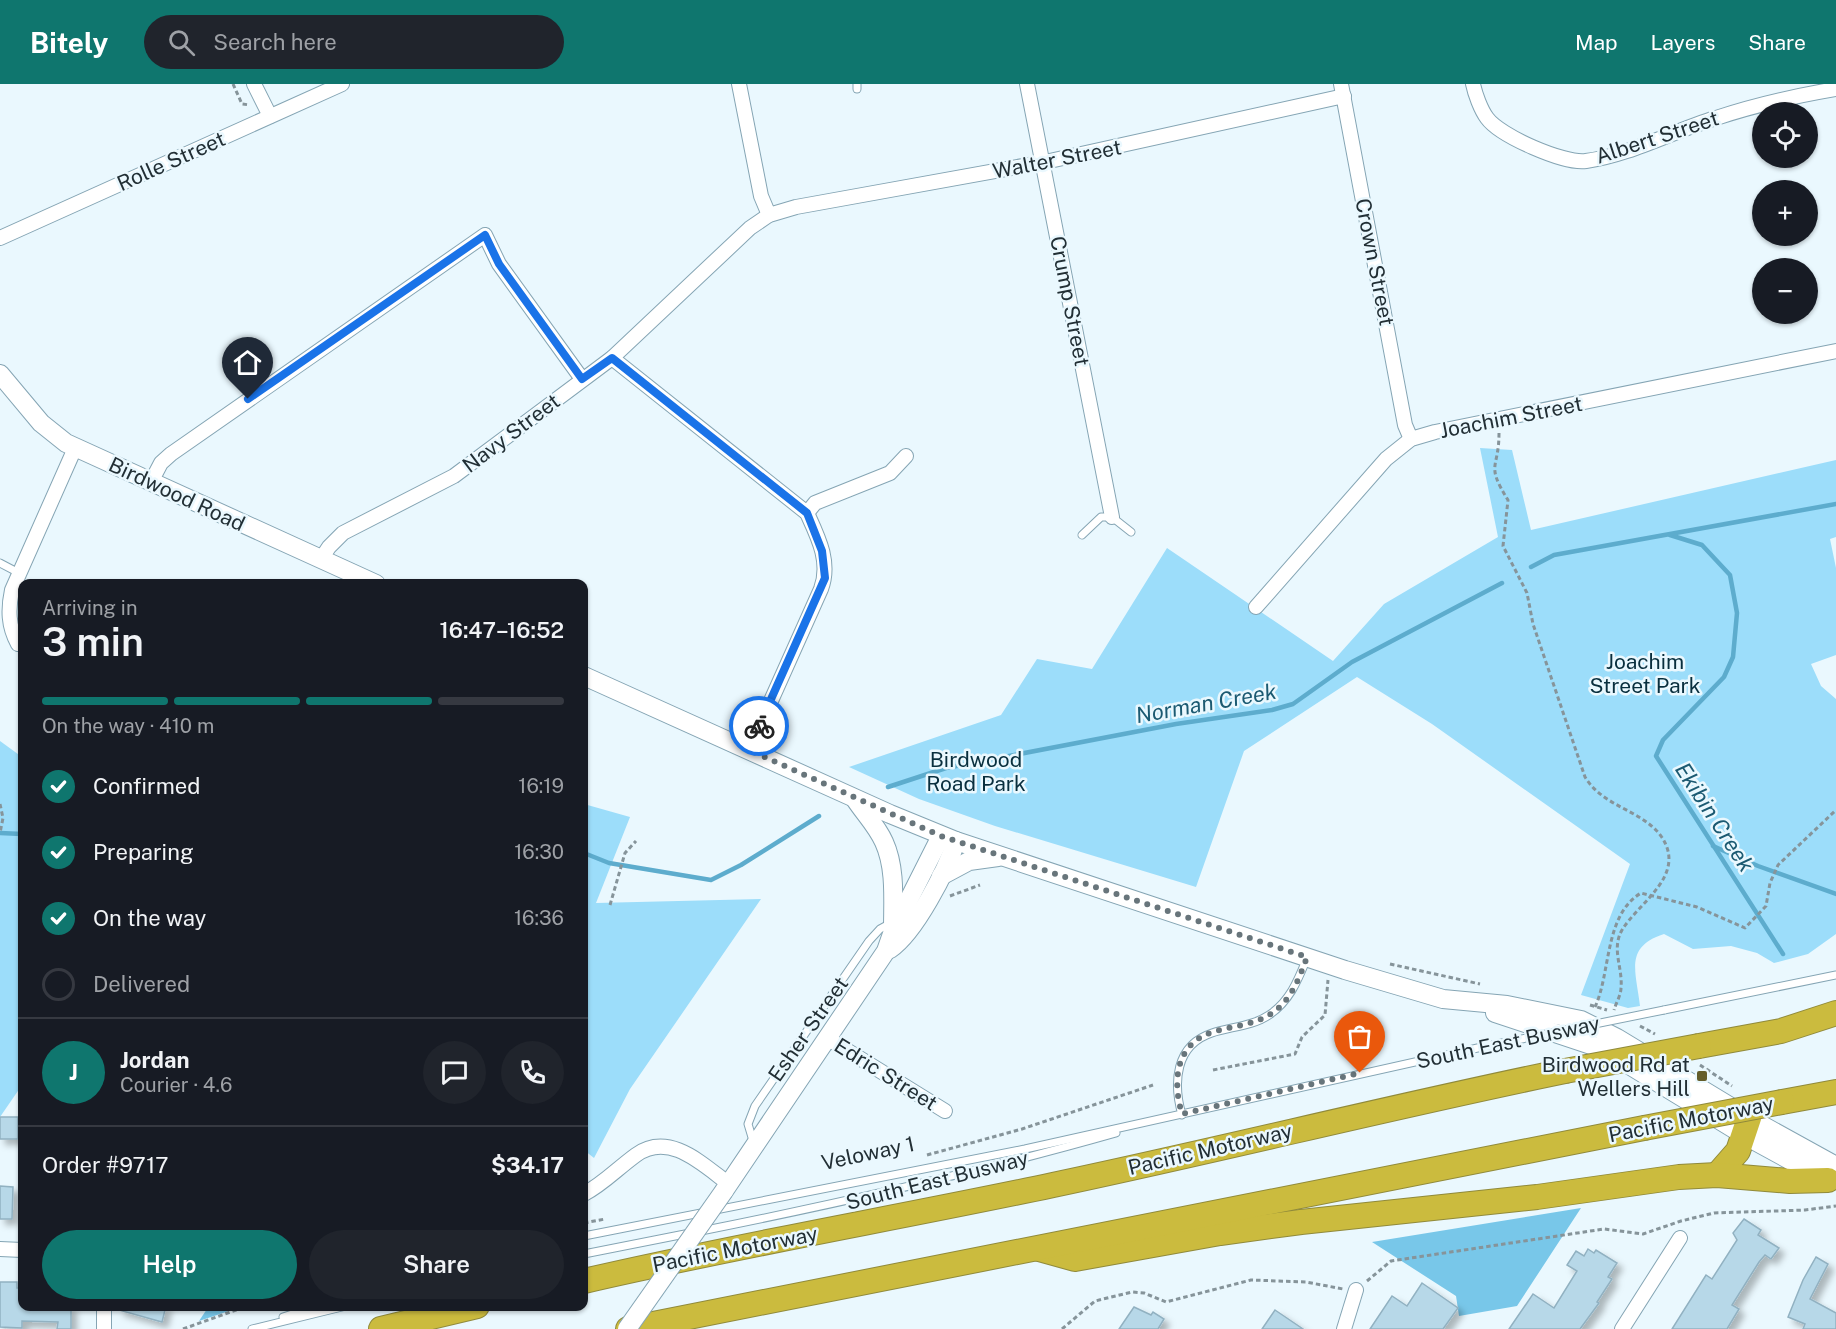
<!DOCTYPE html>
<meta charset="utf-8">
<style>
:root{--surface:#171b24;--page:#20242c;--text:#f1f3f6;--muted:#9ea1a6;--line:#363941;--accent:#0f766e}
body{margin:0;font-family:"Public Sans",sans-serif;background:var(--page);color:var(--text);height:100vh;display:flex;flex-direction:column;font-size:22px;white-space:nowrap}
*{box-sizing:border-box;margin:0}
p{font-size:20px;color:var(--muted)}
.icon{flex:none;width:33px;height:33px;fill:none;stroke:currentColor;stroke-width:2;stroke-linecap:round;stroke-linejoin:round}
.map{position:relative;flex:1;overflow:hidden}
.sheet{position:absolute;left:18px;top:495px;width:570px;height:732px;display:flex;flex-direction:column;background:var(--surface);border-radius:12px;box-shadow:0 2px 4px #0004}
.sheet>*{flex:none}
.buttons{position:absolute;left:1752px;top:18px;display:grid;gap:12px}
.buttons a{display:grid;place-items:center;width:66px;height:66px;border-radius:50%;background:var(--surface);box-shadow:0 2px 4px #0004;font-size:30px}
.pin{position:absolute;display:grid;place-items:center;width:51px;height:51px;color:#fff;margin:-62px -26px;border-radius:50% 50% 50% 0;rotate:-45deg;box-shadow:0 0 6px #0007}
.pin .icon{rotate:45deg}
.courier{position:absolute;display:grid;place-items:center;width:60px;height:60px;margin:-30px;border:4px solid #1a73e8;border-radius:50%;background:#fff;color:#222;box-shadow:0 2px 8px #0007}
.overview em{font-style:normal;font-weight:600}
.overview div{display:flex;flex-direction:column-reverse}
.overview{display:flex;align-items:center;justify-content:space-between;height:102px;padding:0 24px}
h1{font-size:39px;font-weight:600;line-height:45px}
.bar{display:grid;grid-template-columns:repeat(4,1fr);gap:9px 6px;align-content:center;height:72px;padding:0 24px}
.bar i{height:8px;border-radius:4px;background:var(--line)}
.bar .current{background:var(--accent)}
.bar p{grid-column:span 4}
.line{display:flex;align-items:center;gap:15px;padding:0 24px;border-top:2px solid var(--line)}
.line div{flex:1}
.round{display:grid;place-items:center;flex:none;width:63px;height:63px;border-radius:32px;background:var(--page)}
ol{padding:0 24px;list-style:none}
li{display:flex;align-items:center;gap:18px;height:66px}
li p{margin-inline-start:auto}
li .icon{padding:6px;border-radius:50%;background:var(--accent);color:#fff;stroke-width:4}
li:last-child{color:var(--muted)}
li i{width:33px;height:33px;border:3px solid var(--line);border-radius:50%}
.button{display:flex;gap:12px;margin-top:auto;padding:12px 24px}
.button a{flex:1;height:69px;border-radius:36px;background:var(--accent);color:#fff;font-size:24px;font-weight:600;line-height:69px;text-align:center}
.button a+a{background:var(--page);color:var(--text)}
header{display:flex;align-items:center;gap:36px;box-sizing:border-box;height:84px;padding:0 30px;background:var(--accent);color:#fff}
header strong{font-size:28px}
nav{display:flex;gap:33px;margin-inline-start:auto;font-size:21px}
.search{width:420px;height:54px;background:var(--page);display:flex;align-items:center;gap:15px;box-sizing:border-box;padding:0 21px;border-radius:33px;color:var(--muted);font-size:22px}
.map>svg:first-child{display:block}
.green{fill:#9cddfa}
.forest{fill:#78c7e9}
.lines{fill:none;stroke-linecap:round;stroke-linejoin:round}
.stream{stroke:#5daccd;stroke-width:4.5}
.building{fill:#b7d8e8;stroke:#91b1c1;stroke-width:1.5;filter:url(#shadow)}
.lane-casing{stroke:#85a5b4;stroke-width:9}
.street-casing{stroke:#85a5b4;stroke-width:16}
.secondary-casing{stroke:#85a5b4;stroke-width:20}
.highway-casing{stroke:#908a3b;stroke-width:26}
.path{stroke:#86949a;stroke-width:3;stroke-dasharray:4.5 3;stroke-linecap:butt}
.lane{stroke:#fff;stroke-width:7}
.street{stroke:#fff;stroke-width:14}
.secondary{stroke:#fff;stroke-width:18}
.highway{stroke:#cbbb3e;stroke-width:24}
.lane-bridge-casing{stroke:#85a5b4;stroke-width:9;stroke-linecap:butt}
.secondary-bridge-casing{stroke:#85a5b4;stroke-width:20;stroke-linecap:butt}
.highway-bridge-casing{stroke:#908a3b;stroke-width:26;stroke-linecap:butt}
.lane-bridge{stroke:#fff;stroke-width:7}
.secondary-bridge{stroke:#fff;stroke-width:18}
.highway-bridge{stroke:#cbbb3e;stroke-width:24}
.done{stroke:#68757b;stroke-width:6;stroke-dasharray:0 10.8}
.route{stroke:#1a73e8;stroke-width:8}
.poi-dot{fill:#645d2a;stroke:#eaf8fe;stroke-width:2}
.labels{text-anchor:middle;dominant-baseline:central;stroke-width:5;stroke-linejoin:round;paint-order:stroke}
.street-label{font-size:21px;fill:#222f35;stroke:#eaf8fe}
.park-label{font-size:21px;fill:#092f3e;stroke:#eaf8fe}
.poi-label{font-size:21px;fill:#222f35;stroke:#eaf8fe;text-anchor:end}
.water-label{font-size:22px;font-style:italic;fill:#1b5a72;stroke:#eaf8fe}
</style>
<header>
<strong>Bitely</strong>
<div class="search"><svg class="icon" aria-label="search" viewBox="0 0 24 24"><circle cx="10" cy="10" r="6"/><path d="M15 15l6 6"/></svg>Search here</div>
<nav><a>Map</a><a>Layers</a><a>Share</a></nav>
</header>
<div class="map">
<svg width="1836" height="1245" viewBox="0 0 1836 1245">
<defs>
<filter id="shadow"><feDropShadow dx="5.5" dy="5.5" stdDeviation="3" flood-color="#0004"/></filter>
</defs>
<rect width="100%" height="100%" fill="#eaf8fe"/>
<g class="green">
<path d="M 1480,364 L 1512,366 L 1531,446 L 1836,376 L 1836,453 L 1830,455 L 1836,484 L 1836,571 L 1811,580 L 1821,602 L 1836,615 L 1836,850 L 1808,870 L 1774,879 L 1757,869 L 1731,862 L 1693,865 L 1664,850 C 1624,863 1636,887 1640,922 L 1628,924 L 1581,911 L 1630,780 L 1432,640 L 1357,593 L 1244,667 L 1196,803 L 995,742 L 919,715 L 849,683 L 1001,631 L 1037,575 L 1092,585 L 1167,464 L 1333,577 L 1384,520 L 1498,453 Z"/>
<path d="M 0,657 L 22,673 L 22,1001 L 0,1033 Z"/>
<path d="M 584,720 L 630,733 L 596,819 L 761,815 L 630,1005 L 594,1074 L 584,1066 Z"/>
</g>
<g class="forest">
<path d="M 1581,1124 L 1517,1222 L 1459,1232 L 1456,1212 L 1372,1158 Z"/>
<path d="M 209,1222 L 241,1222 L 241,1223 L 199,1237 Z"/>
</g>
<g class="lines">
<g class="stream">
<path d="M 1670,451 L 1702,461 L 1730,491 L 1737,529 L 1733,573 L 1724,593 L 1663,656 L 1656,672 L 1783,870"/>
<path d="M 1531,483 L 1554,471 L 1836,420"/>
<path d="M 888,703 L 946,684 L 1176,640 L 1272,626 L 1293,620 L 1352,578 L 1502,499"/>
<path d="M 0,749 L 22,750"/>
<path d="M 1713,762 L 1758,782 L 1836,810"/>
<path d="M 584,769 L 609,779 L 711,796 L 741,781 L 819,732"/>
</g>
</g>
<g class="building">
<rect x="0" y="1033" width="18" height="22"/>
<path d="M 0,1102 L 13,1103 L 12,1135 L 0,1135 Z"/>
<path d="M 1744,1135 L 1761,1146 L 1758,1151 L 1779,1164 L 1771,1175 L 1765,1171 L 1759,1178 L 1732,1221 L 1739,1225 L 1727,1245 L 1672,1245 L 1706,1191 L 1712,1195 L 1737,1156 L 1733,1149 Z"/>
<path d="M 1588,1165 L 1594,1169 L 1596,1166 L 1617,1179 L 1608,1193 L 1612,1195 L 1597,1218 L 1599,1219 L 1580,1245 L 1509,1245 L 1533,1210 L 1554,1224 L 1577,1187 L 1567,1181 L 1576,1167 L 1584,1172 Z"/>
<path d="M 1816,1173 L 1828,1180 L 1810,1215 L 1836,1229 L 1836,1245 L 1803,1245 L 1805,1240 L 1788,1233 L 1803,1196 Z"/>
<path d="M 0,1198 L 17,1198 L 17,1204 L 22,1204 L 22,1222 L 71,1222 L 71,1245 L 57,1245 L 58,1238 L 22,1237 L 22,1244 L 0,1243 Z"/>
<path d="M 1422,1199 L 1458,1224 L 1443,1245 L 1370,1245 L 1392,1212 L 1407,1222 Z"/>
<path d="M 119,1222 L 166,1222 L 162,1238 L 119,1226 Z"/>
<path d="M 1134,1223 L 1151,1231 L 1153,1228 L 1164,1235 L 1158,1245 L 1119,1245 Z"/>
<path d="M 1275,1226 L 1303,1245 L 1262,1245 Z"/>
</g>
<g class="lines">
<defs>
<g id="lane">
<path d="M 857,0 L 857,5"/>
<path d="M 1082,451 L 1101,433 L 1112,433 L 1131,448"/>
<path d="M 0,479 L 19,489"/>
<path d="M 1664,926 L 1836,891"/>
<path d="M 1182,1031 C 1173,999 1175,961 1212,949 C 1230,943 1253,942 1269,931 C 1290,917 1298,896 1307,874"/>
<path d="M 754,1060 L 748,1040 L 755,1022 L 869,857 L 880,845 L 891,839"/>
<path d="M 701,1147 C 841,1119 979,1088 1116,1049"/>
<path d="M 584,1152 L 1025,1065 L 1482,963"/>
<path d="M 584,1170 L 690,1149"/>
<path d="M 283,1233 L 317,1222"/>
<path d="M 252,1245 L 346,1222"/>
</g>
<g id="street">
<path d="M 254,0 L 270,32"/>
<path d="M 739,0 L 761,112 L 769,131"/>
<path d="M 1027,0 L 1112,433"/>
<path d="M 1341,0 L 1405,341 L 1411,355"/>
<path d="M 1473,0 C 1475,10 1481,26 1487,34 C 1500,52 1564,80 1586,77 C 1630,71 1673,47 1716,34 C 1755,21 1795,12 1836,5"/>
<path d="M 0,154 L 342,0"/>
<path d="M 612,274 L 807,429 C 818,453 831,478 821,505 L 749,666"/>
<path d="M 151,398 L 161,379 L 171,370 L 485,151 L 499,180 L 582,295"/>
<path d="M 807,429 L 815,419 L 890,389 L 906,372"/>
<path d="M 321,475 L 329,463 L 343,449 L 454,392 L 612,274 L 750,144 L 769,131 L 796,123 L 1045,78 L 1344,12"/>
<path d="M 1256,523 L 1386,375 L 1411,355 L 1435,348 L 1836,267"/>
<path d="M 18,560 C 8,542 8,525 12,506 L 75,364"/>
<path d="M 827,954 L 945,1027"/>
<path d="M 584,1110 C 603,1100 618,1084 636,1071 C 669,1047 702,1080 729,1100"/>
<path d="M 0,1165 L 22,1166"/>
<path d="M 104,1245 L 104,1222"/>
<path d="M 1344,1245 L 1356,1206"/>
<path d="M 1622,1245 L 1680,1154"/>
</g>
<g id="secondary">
<path d="M 0,290 L 41,339 L 66,359 L 376,500"/>
<path d="M 584,592 L 890,730 L 956,757 L 1345,886 L 1443,915 L 1507,921 L 1581,936 L 1617,954 L 1749,1034 L 1836,1082"/>
<path d="M 855,715 C 864,729 877,742 884,758 C 896,784 893,817 893,845"/>
<path d="M 941,792 L 969,777 L 998,773"/>
<path d="M 890,865 C 915,848 947,786 956,757"/>
<path d="M 1495,929 L 1603,965 L 1744,1051 L 1828,1097"/>
<path d="M 724,1107 L 886,867 L 893,847 L 941,752"/>
</g>
<g id="highway">
<path d="M 1699,962 L 1781,947 L 1836,929"/>
<path d="M 1782,1018 L 1836,1008"/>
<path d="M 1717,1091 L 1738,1067 L 1749,1034"/>
<path d="M 1039,1165 L 1075,1175 L 1220,1149 L 1301,1138 L 1537,1113 L 1679,1093 L 1717,1091 L 1790,1097 L 1828,1096"/>
<path d="M 584,1197 C 739,1161 897,1134 1053,1101 C 1224,1065 1394,1022 1565,987"/>
<path d="M 381,1245 L 477,1222"/>
<path d="M 628,1245 L 1644,1044"/>
</g>
</defs>
<use href="#lane" class="lane-casing"/>
<use href="#street" class="street-casing"/>
<use href="#secondary" class="secondary-casing"/>
<use href="#highway" class="highway-casing"/>
<g class="path">
<path d="M 233,0 L 242,20 L 250,21"/>
<path d="M 1499,349 C 1499,386 1485,379 1508,416 L 1503,462 L 1527,509 L 1533,540 L 1585,693 C 1603,723 1642,726 1661,752 C 1688,791 1639,818 1622,846 C 1611,865 1623,884 1621,904 C 1621,911 1616,919 1614,926"/>
<path d="M 0,720 L 3,734 L 0,749"/>
<path d="M 950,812 L 980,801"/>
<path d="M 610,821 L 625,769 L 636,757"/>
<path d="M 1390,880 L 1480,900"/>
<path d="M 1590,921 L 1607,926"/>
<path d="M 1595,923 C 1611,889 1604,831 1641,809 L 1697,823 L 1745,844 L 1766,822 L 1770,799 L 1778,781 L 1836,726"/>
<path d="M 1640,942 L 1655,950"/>
<path d="M 1700,981 L 1732,1002"/>
<path d="M 1213,986 L 1295,970 L 1302,953 L 1325,931 L 1328,896"/>
<path d="M 927,1071 L 1022,1045 L 1153,1001"/>
<path d="M 584,1139 L 605,1135"/>
<path d="M 1367,1197 L 1391,1177 L 1604,1145 L 1643,1150 L 1681,1137 L 1714,1129 L 1805,1126 L 1836,1122"/>
<path d="M 183,1245 L 247,1222"/>
<path d="M 1062,1245 L 1095,1217 L 1132,1208 L 1144,1209 L 1166,1218 L 1251,1196 L 1306,1198 L 1343,1205"/>
</g>
<use href="#lane" class="lane"/>
<use href="#street" class="street"/>
<use href="#secondary" class="secondary"/>
<use href="#highway" class="highway"/>
<defs>
<path id="lane-bridge" d="M 1482,963 L 1664,926"/>
<path id="secondary-bridge" d="M 627,1245 L 724,1107"/>
<g id="highway-bridge">
<path d="M 1565,987 L 1699,962"/>
<path d="M 1644,1044 L 1782,1018"/>
</g>
</defs>
<use href="#lane-bridge" class="lane-bridge-casing"/>
<use href="#secondary-bridge" class="secondary-bridge-casing"/>
<use href="#highway-bridge" class="highway-bridge-casing"/>
<use href="#lane-bridge" class="lane-bridge"/>
<use href="#secondary-bridge" class="secondary-bridge"/>
<use href="#highway-bridge" class="highway-bridge"/>
</g>
<g class="lines">
<path class="done" d="M 759,642 L 749,666 L 941,752 L 1307,873 C 1299,895 1290,920 1267,932 C 1250,942 1229,942 1210,949 C 1174,962 1173,1000 1182,1030 L 1360,989"/>
<path class="route" d="M 248,315 L 485,151 L 499,180 L 582,295 L 612,274 L 807,429 L 822,467 L 825,494 L 759,642"/>
</g>
<rect class="poi-dot" x="1696" y="986" width="12" height="12" rx="3"/>
<g class="labels">
<g class="street-label">
<text transform="translate(1657 53) rotate(-18)">Albert Street</text>
<text transform="translate(1057 75) rotate(-11)">Walter Street</text>
<text transform="translate(171 77) rotate(-24)">Rolle Street</text>
<text transform="translate(1375 178) rotate(79)">Crown Street</text>
<text transform="translate(1070 217) rotate(79)">Crump Street</text>
<text transform="translate(1511 333) rotate(-11)">Joachim Street</text>
<text transform="translate(511 349) rotate(-37)">Navy Street</text>
<text transform="translate(177 410) rotate(25)">Birdwood Road</text>
<text transform="translate(808 945) rotate(-55)">Esher Street</text>
<text transform="translate(1508 958) rotate(-12)">South East Busway</text>
<text transform="translate(886 990) rotate(32)">Edric Street</text>
<text transform="translate(1691 1035) rotate(-11)">Pacific Motorway</text>
<text transform="translate(1210 1065) rotate(-13)">Pacific Motorway</text>
<text transform="translate(868 1069) rotate(-12)">Veloway 1</text>
<text transform="translate(937 1096) rotate(-14)">South East Busway</text>
<text transform="translate(735 1165) rotate(-11)">Pacific Motorway</text>
</g>
<g class="park-label">
<text x="1645" y="577">Joachim<tspan x="1645" dy="24">Street Park</tspan></text>
<text x="976" y="675">Birdwood<tspan x="976" dy="24">Road Park</tspan></text>
</g>
<g class="poi-label">
<text x="1690" y="980">Birdwood Rd at<tspan x="1690" dy="24">Wellers Hill</tspan></text>
</g>
<g class="water-label">
<text transform="translate(1206 619) rotate(-10)">Norman Creek</text>
<text transform="translate(1715 733) rotate(57)">Ekibin Creek</text>
</g>
</g>
</svg>
<div class="buttons">
<a><svg class="icon" aria-label="locate" viewBox="0 0 24 24"><circle cx="12" cy="12" r="6"/><path d="M12 2v4M12 18v4M2 12h4M18 12h4"/></svg></a>
<a>+</a>
<a>−</a>
</div>
<div class="pin" style="left:1360px;top:989px;background:#ea580c"><svg class="icon" aria-label="bag" viewBox="0 0 24 24"><path d="M5 8h14l-1 12H6zM9 8a3 3 0 0 1 6 0"/></svg></div>
<div class="pin" style="left:248px;top:315px;background:#1f2937"><svg class="icon" aria-label="home" viewBox="0 0 24 24"><path d="M3 11l9-7 9 7M6 9v11h12V9"/></svg></div>
<div class="courier" style="left:759px;top:642px"><svg class="icon" aria-label="bike" viewBox="0 0 24 24"><circle cx="6" cy="16" r="4"/><circle cx="18" cy="16" r="4"/><path d="M6 16l4-8h5l3 8M10 8l3 8H6M13 5h3"/></svg></div>
<section class="sheet">
<div class="overview"><div><h1>3 min</h1><p>Arriving in</p></div><em>16:47–16:52</em></div>
<div class="bar"><i class="current"></i><i class="current"></i><i class="current"></i><i></i><p>On the way · 410 m</p></div>
<ol>
<li><svg class="icon" aria-label="check" viewBox="0 0 24 24"><path d="M5 12l5 5 9-10"/></svg>Confirmed<p>16:19</p></li>
<li><svg class="icon" aria-label="check" viewBox="0 0 24 24"><path d="M5 12l5 5 9-10"/></svg>Preparing<p>16:30</p></li>
<li><svg class="icon" aria-label="check" viewBox="0 0 24 24"><path d="M5 12l5 5 9-10"/></svg>On the way<p>16:36</p></li>
<li><i></i>Delivered</li>
</ol>
<div class="line" style="height:108px"><b class="round" style="background:var(--accent);color:#fff">J</b><div><b>Jordan</b><p>Courier · 4.6</p></div><a class="round"><svg class="icon" aria-label="chat" viewBox="0 0 24 24"><path d="M4 5h16v11H9l-5 4z"/></svg></a><a class="round"><svg class="icon" aria-label="phone" viewBox="0 0 24 24"><path d="M5 4h4l2 5-3 2q2 4 5 5l2-3 5 2v4C11 20 4 13 5 4z"/></svg></a></div>
<div class="line" style="height:78px"><div>Order #9717</div><b>$34.17</b></div>
<div class="button"><a>Help</a><a>Share</a></div>
</section>
</div>
